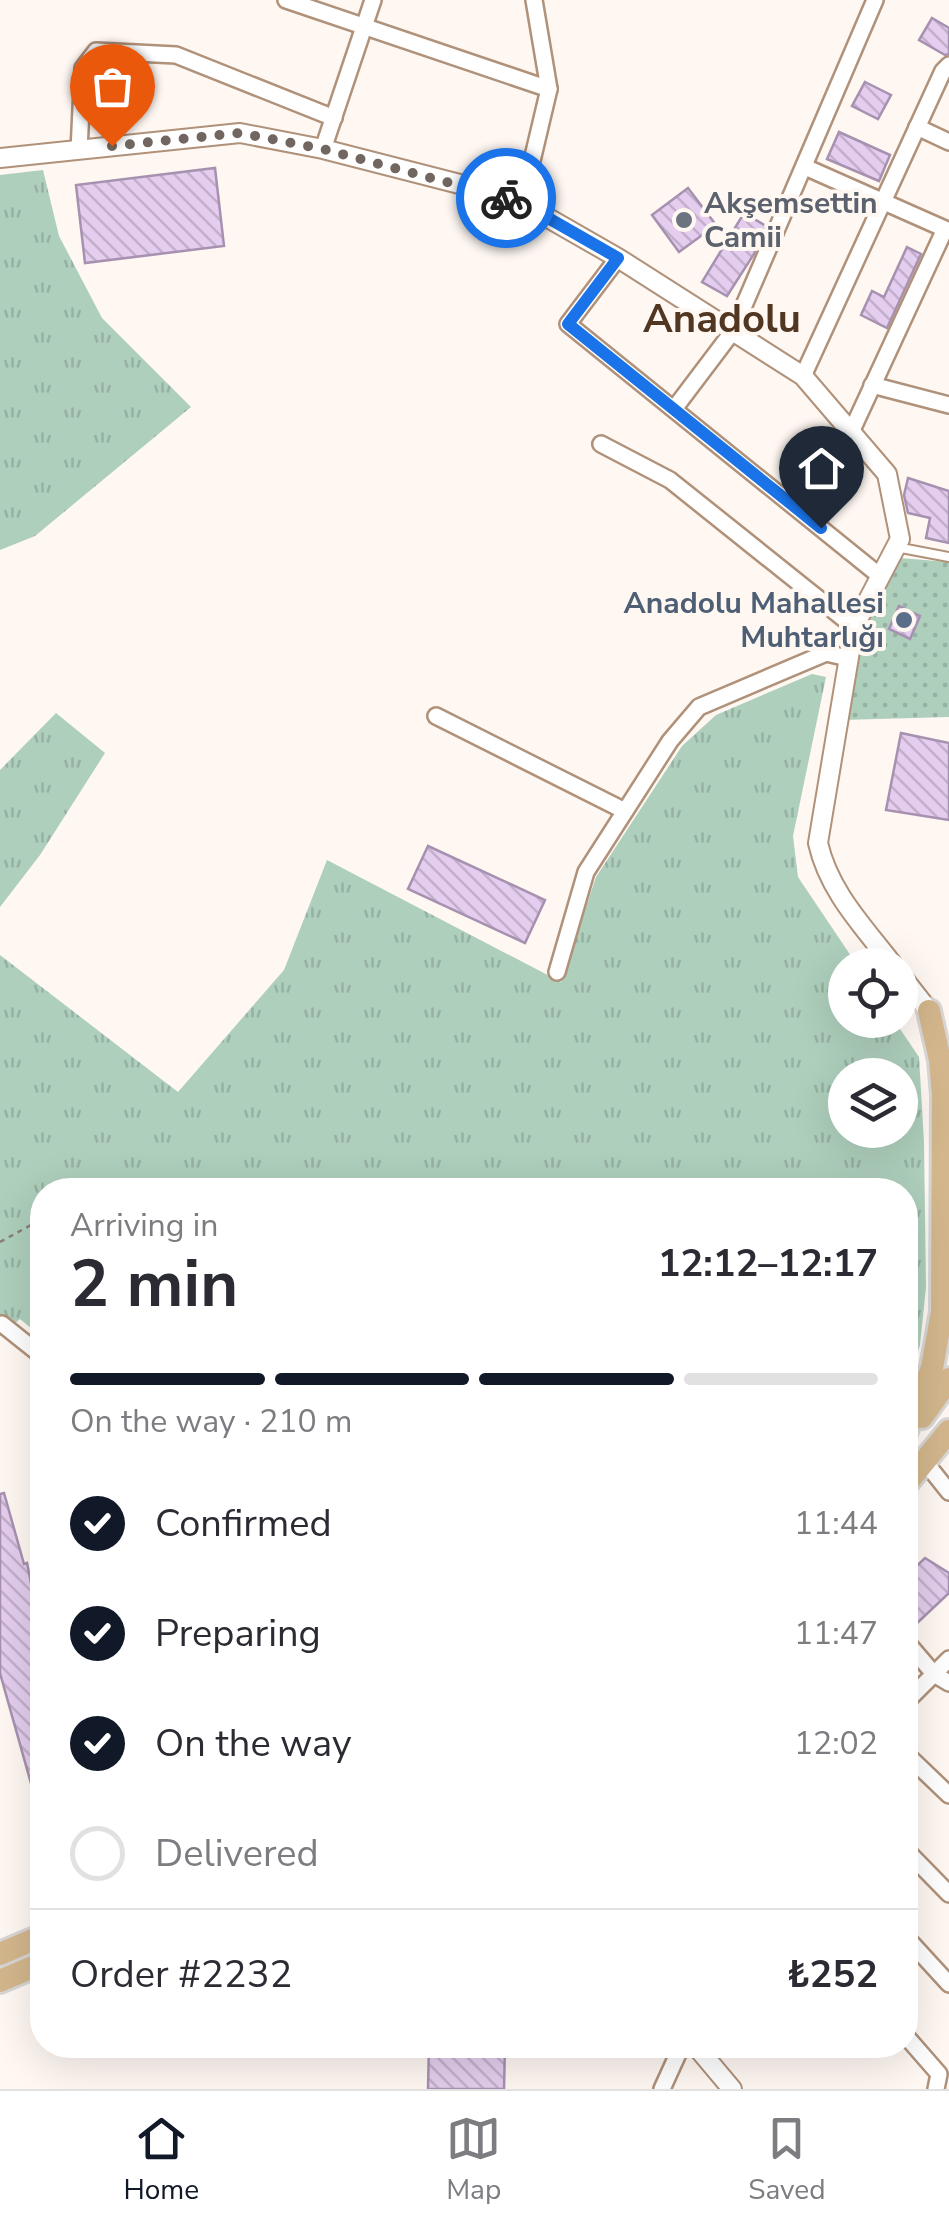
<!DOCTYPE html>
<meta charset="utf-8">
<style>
:root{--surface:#fff;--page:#f7f7f7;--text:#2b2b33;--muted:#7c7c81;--line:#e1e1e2;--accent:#111827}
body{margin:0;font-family:"Nunito Sans",sans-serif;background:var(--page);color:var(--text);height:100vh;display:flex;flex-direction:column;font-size:38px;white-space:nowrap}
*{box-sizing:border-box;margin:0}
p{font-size:32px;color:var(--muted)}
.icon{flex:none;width:55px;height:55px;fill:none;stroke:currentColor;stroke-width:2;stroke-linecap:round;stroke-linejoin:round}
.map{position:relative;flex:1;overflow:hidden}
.side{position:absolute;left:30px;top:1178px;width:888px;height:880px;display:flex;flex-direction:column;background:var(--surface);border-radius:40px;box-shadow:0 10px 40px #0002}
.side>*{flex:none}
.tools{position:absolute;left:828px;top:948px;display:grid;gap:20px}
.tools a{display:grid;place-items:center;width:90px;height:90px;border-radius:50%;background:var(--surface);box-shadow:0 10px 40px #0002;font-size:50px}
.pin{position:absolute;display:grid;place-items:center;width:85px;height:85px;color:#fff;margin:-102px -42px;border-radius:50% 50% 50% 0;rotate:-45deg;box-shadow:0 0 10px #0007}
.pin .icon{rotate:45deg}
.courier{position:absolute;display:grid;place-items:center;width:100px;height:100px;margin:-50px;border:8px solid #1a73e8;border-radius:50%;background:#fff;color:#222;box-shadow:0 2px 12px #0007}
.overview em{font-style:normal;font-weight:700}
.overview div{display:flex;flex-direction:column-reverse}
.overview{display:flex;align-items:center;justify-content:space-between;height:170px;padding:0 40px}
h1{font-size:65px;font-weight:700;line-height:75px}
.bar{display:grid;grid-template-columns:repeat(4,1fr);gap:15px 10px;align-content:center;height:120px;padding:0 40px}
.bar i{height:12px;border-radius:8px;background:var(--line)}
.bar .current{background:var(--accent)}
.bar p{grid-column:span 4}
.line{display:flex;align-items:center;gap:25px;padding:0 40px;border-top:2px solid var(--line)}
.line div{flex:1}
ol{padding:0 40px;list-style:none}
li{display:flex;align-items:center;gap:30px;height:110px}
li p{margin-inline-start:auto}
li .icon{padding:10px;border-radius:50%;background:var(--accent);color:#fff;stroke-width:4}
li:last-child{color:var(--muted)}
li i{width:55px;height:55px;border:5px solid var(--line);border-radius:50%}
.dock{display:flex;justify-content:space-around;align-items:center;height:140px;border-top:2px solid var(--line);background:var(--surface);font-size:28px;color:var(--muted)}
.dock a{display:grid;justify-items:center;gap:5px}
.dock .current{color:var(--accent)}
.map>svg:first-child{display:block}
.grass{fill:url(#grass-tufts);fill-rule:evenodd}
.park{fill:url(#park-dots)}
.building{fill:url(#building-back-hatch);stroke:#a791b0;stroke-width:2.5}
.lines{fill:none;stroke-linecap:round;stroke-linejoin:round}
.service-casing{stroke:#b09179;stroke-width:12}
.minor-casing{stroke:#b09179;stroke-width:20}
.tertiary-casing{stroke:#b09179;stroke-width:22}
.primary-casing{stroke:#d8d6d4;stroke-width:28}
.path{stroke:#897f78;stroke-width:2.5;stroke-dasharray:5 5;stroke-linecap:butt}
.service{stroke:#fff;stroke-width:8}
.minor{stroke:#fff;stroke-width:15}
.tertiary{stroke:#fff;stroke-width:18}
.primary{stroke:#d3b68c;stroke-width:22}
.done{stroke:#726760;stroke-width:10;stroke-dasharray:0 18}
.route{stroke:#1a73e8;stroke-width:12}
.worship-dot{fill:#6b7280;stroke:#fef7f2;stroke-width:4}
.service-dot{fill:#5c6f8a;stroke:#fef7f2;stroke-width:4}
.labels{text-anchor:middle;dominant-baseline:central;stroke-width:8;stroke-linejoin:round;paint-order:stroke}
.worship-label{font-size:30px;font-weight:bold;fill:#5b616d;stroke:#fef7f2;text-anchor:start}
.service-label{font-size:30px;font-weight:bold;fill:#4e5e75;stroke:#fef7f2;text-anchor:end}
.district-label{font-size:40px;font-weight:bold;fill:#513722;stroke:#fef7f2}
</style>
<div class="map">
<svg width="949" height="2089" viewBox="0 0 949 2089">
<defs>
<pattern id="grass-tufts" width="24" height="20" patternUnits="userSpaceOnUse" patternTransform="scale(2.5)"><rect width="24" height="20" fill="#aecfbc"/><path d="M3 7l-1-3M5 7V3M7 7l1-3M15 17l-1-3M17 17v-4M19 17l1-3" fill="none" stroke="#96b1a1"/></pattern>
<pattern id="park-dots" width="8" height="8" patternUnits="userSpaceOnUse" patternTransform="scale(2.5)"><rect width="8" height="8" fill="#aecfbc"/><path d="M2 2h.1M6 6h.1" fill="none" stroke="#96b1a1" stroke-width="1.8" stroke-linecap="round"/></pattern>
<pattern id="building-back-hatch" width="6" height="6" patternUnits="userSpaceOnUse" patternTransform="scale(2.5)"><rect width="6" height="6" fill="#e4cdee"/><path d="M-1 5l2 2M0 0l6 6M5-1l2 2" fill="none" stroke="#c3afcb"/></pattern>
</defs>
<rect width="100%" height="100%" fill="#fef7f2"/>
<g class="grass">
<path d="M 43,170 L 59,236 L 102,318 L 191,407 L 35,536 L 0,550 L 0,175 Z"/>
<path d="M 812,674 L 826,677 L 793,836 L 798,877 L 857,965 L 845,965 L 845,1020 L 894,1020 L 919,1057 L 924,1142 L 926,1287 L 920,1345 L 905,1388 L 905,1190 L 42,1190 L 42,1337 L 20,1319 L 0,1336 L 0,955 L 178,1092 L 284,970 L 327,860 L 561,982 L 596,877 L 682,746 L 716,715 ZM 845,1075 L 900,1075 L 900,1130 L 845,1130 Z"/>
<path d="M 56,713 L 105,753 L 40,855 L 0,907 L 0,770 Z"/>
</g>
<path class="park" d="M 900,558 L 949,562 L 949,717 L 842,720 L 864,628 Z"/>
<g class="building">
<path d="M 932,18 L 949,28 L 949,54 L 945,55 L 919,40 Z"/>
<path d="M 865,82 L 891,95 L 878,119 L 852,106 Z"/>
<path d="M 839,132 L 890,155 L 879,181 L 827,159 Z"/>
<path d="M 215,168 L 224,246 L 85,263 L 76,185 Z"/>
<path d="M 688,188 L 716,225 L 679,252 L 652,215 Z"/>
<path d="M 744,213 L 766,226 L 754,254 L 727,296 L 702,282 Z"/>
<path d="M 907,247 L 921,254 L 887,328 L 861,315 L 872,291 L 884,297 Z"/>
<path d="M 908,478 L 949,491 L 949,543 L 926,538 L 930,518 L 908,513 L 904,495 Z"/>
<path d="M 899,606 L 920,616 L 910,639 L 889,629 Z"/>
<path d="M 901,733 L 949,743 L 949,820 L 886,810 Z"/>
<path d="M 428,846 L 545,900 L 525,943 L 408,889 Z"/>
<path d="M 4,1493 L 24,1564 L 27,1563 L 42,1638 L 42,1782 L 32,1787 L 0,1673 L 0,1494 Z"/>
<path d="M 925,1558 L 949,1573 L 949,1593 L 914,1626 L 905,1616 L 905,1577 Z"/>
<path d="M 429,2045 L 505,2045 L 504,2089 L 428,2089 Z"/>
</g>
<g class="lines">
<defs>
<path id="service" d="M 896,547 L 949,557"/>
<g id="minor">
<path d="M 286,0 L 549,89"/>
<path d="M 917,127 L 949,142"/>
<path d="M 323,149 L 373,0"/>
<path d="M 79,150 L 83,68 L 96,51 L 176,55 L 334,118"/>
<path d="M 805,167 L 945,229 L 852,430"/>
<path d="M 522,203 L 549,89 L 534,0"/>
<path d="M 618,258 L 568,324 L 880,576"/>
<path d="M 803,376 L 943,71 L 949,65"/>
<path d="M 872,385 L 949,405"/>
<path d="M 674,409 L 733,331 L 875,0"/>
<path d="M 601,444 L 670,480 L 854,627"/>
<path d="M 436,716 L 625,811"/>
<path d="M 557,972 L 586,872 L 670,741 L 699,707 L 826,653 L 848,658"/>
<path d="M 2,1324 L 42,1356"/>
<path d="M 925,1462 L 949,1492"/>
<path d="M 905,1640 L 934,1674 L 949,1683"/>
<path d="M 905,1703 L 949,1659"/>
<path d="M 905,1753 L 949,1795"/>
<path d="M 905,1849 L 949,1894"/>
<path d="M 905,1936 L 949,1984"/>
<path d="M 905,2035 L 939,2074 L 936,2089"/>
<path d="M 662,2089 L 682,2045"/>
</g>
<g id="tertiary">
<path d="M 0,158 L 240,133 L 323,149 L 479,189 L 522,203 L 618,258 L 803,376 L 887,474 L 900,539 L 854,627 L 818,843 C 829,892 864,927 893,965"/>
<path d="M 900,974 L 929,1011"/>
<path d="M 695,2045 L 732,2089"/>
</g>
<g id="primary">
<path d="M 922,1417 L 949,1379"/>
<path d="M 905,1433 L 932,1368 L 942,1312 L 943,1095 L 940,1060 L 929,1011"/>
<path d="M 905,1485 L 949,1431"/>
<path d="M 0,1954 L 42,1936"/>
<path d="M 0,1981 L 42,1963"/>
</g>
</defs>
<use href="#service" class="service-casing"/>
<use href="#minor" class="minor-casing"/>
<use href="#tertiary" class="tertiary-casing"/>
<use href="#primary" class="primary-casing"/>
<path class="path" d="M 0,1242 L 42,1219"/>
<use href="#service" class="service"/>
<use href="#minor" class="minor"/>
<use href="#tertiary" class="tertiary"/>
<use href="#primary" class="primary"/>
</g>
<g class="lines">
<path class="done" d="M 112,146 L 240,133 L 323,149 L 506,198"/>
<path class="route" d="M 506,198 L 522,203 L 618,258 L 568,324 L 821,528"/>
</g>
<circle class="worship-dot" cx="684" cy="220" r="10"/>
<circle class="service-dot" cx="904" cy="620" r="10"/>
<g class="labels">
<g class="worship-label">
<text x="704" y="203">Akşemsettin<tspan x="704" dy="34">Camii</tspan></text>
</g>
<g class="service-label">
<text x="884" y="603">Anadolu Mahallesi<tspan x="884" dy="34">Muhtarlığı</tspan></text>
</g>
<g class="district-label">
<text x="722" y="319">Anadolu</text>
</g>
</g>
</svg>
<div class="tools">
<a><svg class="icon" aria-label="locate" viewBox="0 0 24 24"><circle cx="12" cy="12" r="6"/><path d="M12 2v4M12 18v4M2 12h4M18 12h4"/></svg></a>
<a><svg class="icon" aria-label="layers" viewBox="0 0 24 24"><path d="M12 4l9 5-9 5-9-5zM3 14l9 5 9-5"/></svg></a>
</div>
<div class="pin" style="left:112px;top:146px;background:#ea580c"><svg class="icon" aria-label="bag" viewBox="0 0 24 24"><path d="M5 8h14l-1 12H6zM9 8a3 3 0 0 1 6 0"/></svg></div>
<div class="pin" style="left:821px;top:528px;background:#1f2937"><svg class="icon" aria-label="home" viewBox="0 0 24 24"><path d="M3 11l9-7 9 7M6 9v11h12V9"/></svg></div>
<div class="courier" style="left:506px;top:198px"><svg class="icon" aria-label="bike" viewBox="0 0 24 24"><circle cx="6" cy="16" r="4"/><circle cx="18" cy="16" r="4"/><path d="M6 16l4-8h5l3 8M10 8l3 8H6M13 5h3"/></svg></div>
<section class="side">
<div class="overview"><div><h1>2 min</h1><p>Arriving in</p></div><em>12:12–12:17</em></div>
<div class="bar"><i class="current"></i><i class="current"></i><i class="current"></i><i></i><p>On the way · 210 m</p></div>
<ol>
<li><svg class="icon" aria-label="check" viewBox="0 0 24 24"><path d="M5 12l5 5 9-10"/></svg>Confirmed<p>11:44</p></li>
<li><svg class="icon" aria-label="check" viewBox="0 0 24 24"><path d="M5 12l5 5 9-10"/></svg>Preparing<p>11:47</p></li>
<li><svg class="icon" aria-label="check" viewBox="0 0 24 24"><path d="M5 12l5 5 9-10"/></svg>On the way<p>12:02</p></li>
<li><i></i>Delivered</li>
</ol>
<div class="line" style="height:130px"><div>Order #2232</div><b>₺252</b></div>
</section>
</div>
<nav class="dock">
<a class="current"><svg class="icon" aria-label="home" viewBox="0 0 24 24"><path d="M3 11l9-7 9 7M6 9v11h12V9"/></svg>Home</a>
<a><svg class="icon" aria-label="map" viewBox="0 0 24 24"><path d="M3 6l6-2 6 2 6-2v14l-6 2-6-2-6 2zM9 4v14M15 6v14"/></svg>Map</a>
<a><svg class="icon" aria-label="saved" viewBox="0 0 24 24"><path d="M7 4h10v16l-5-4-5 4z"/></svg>Saved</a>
</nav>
